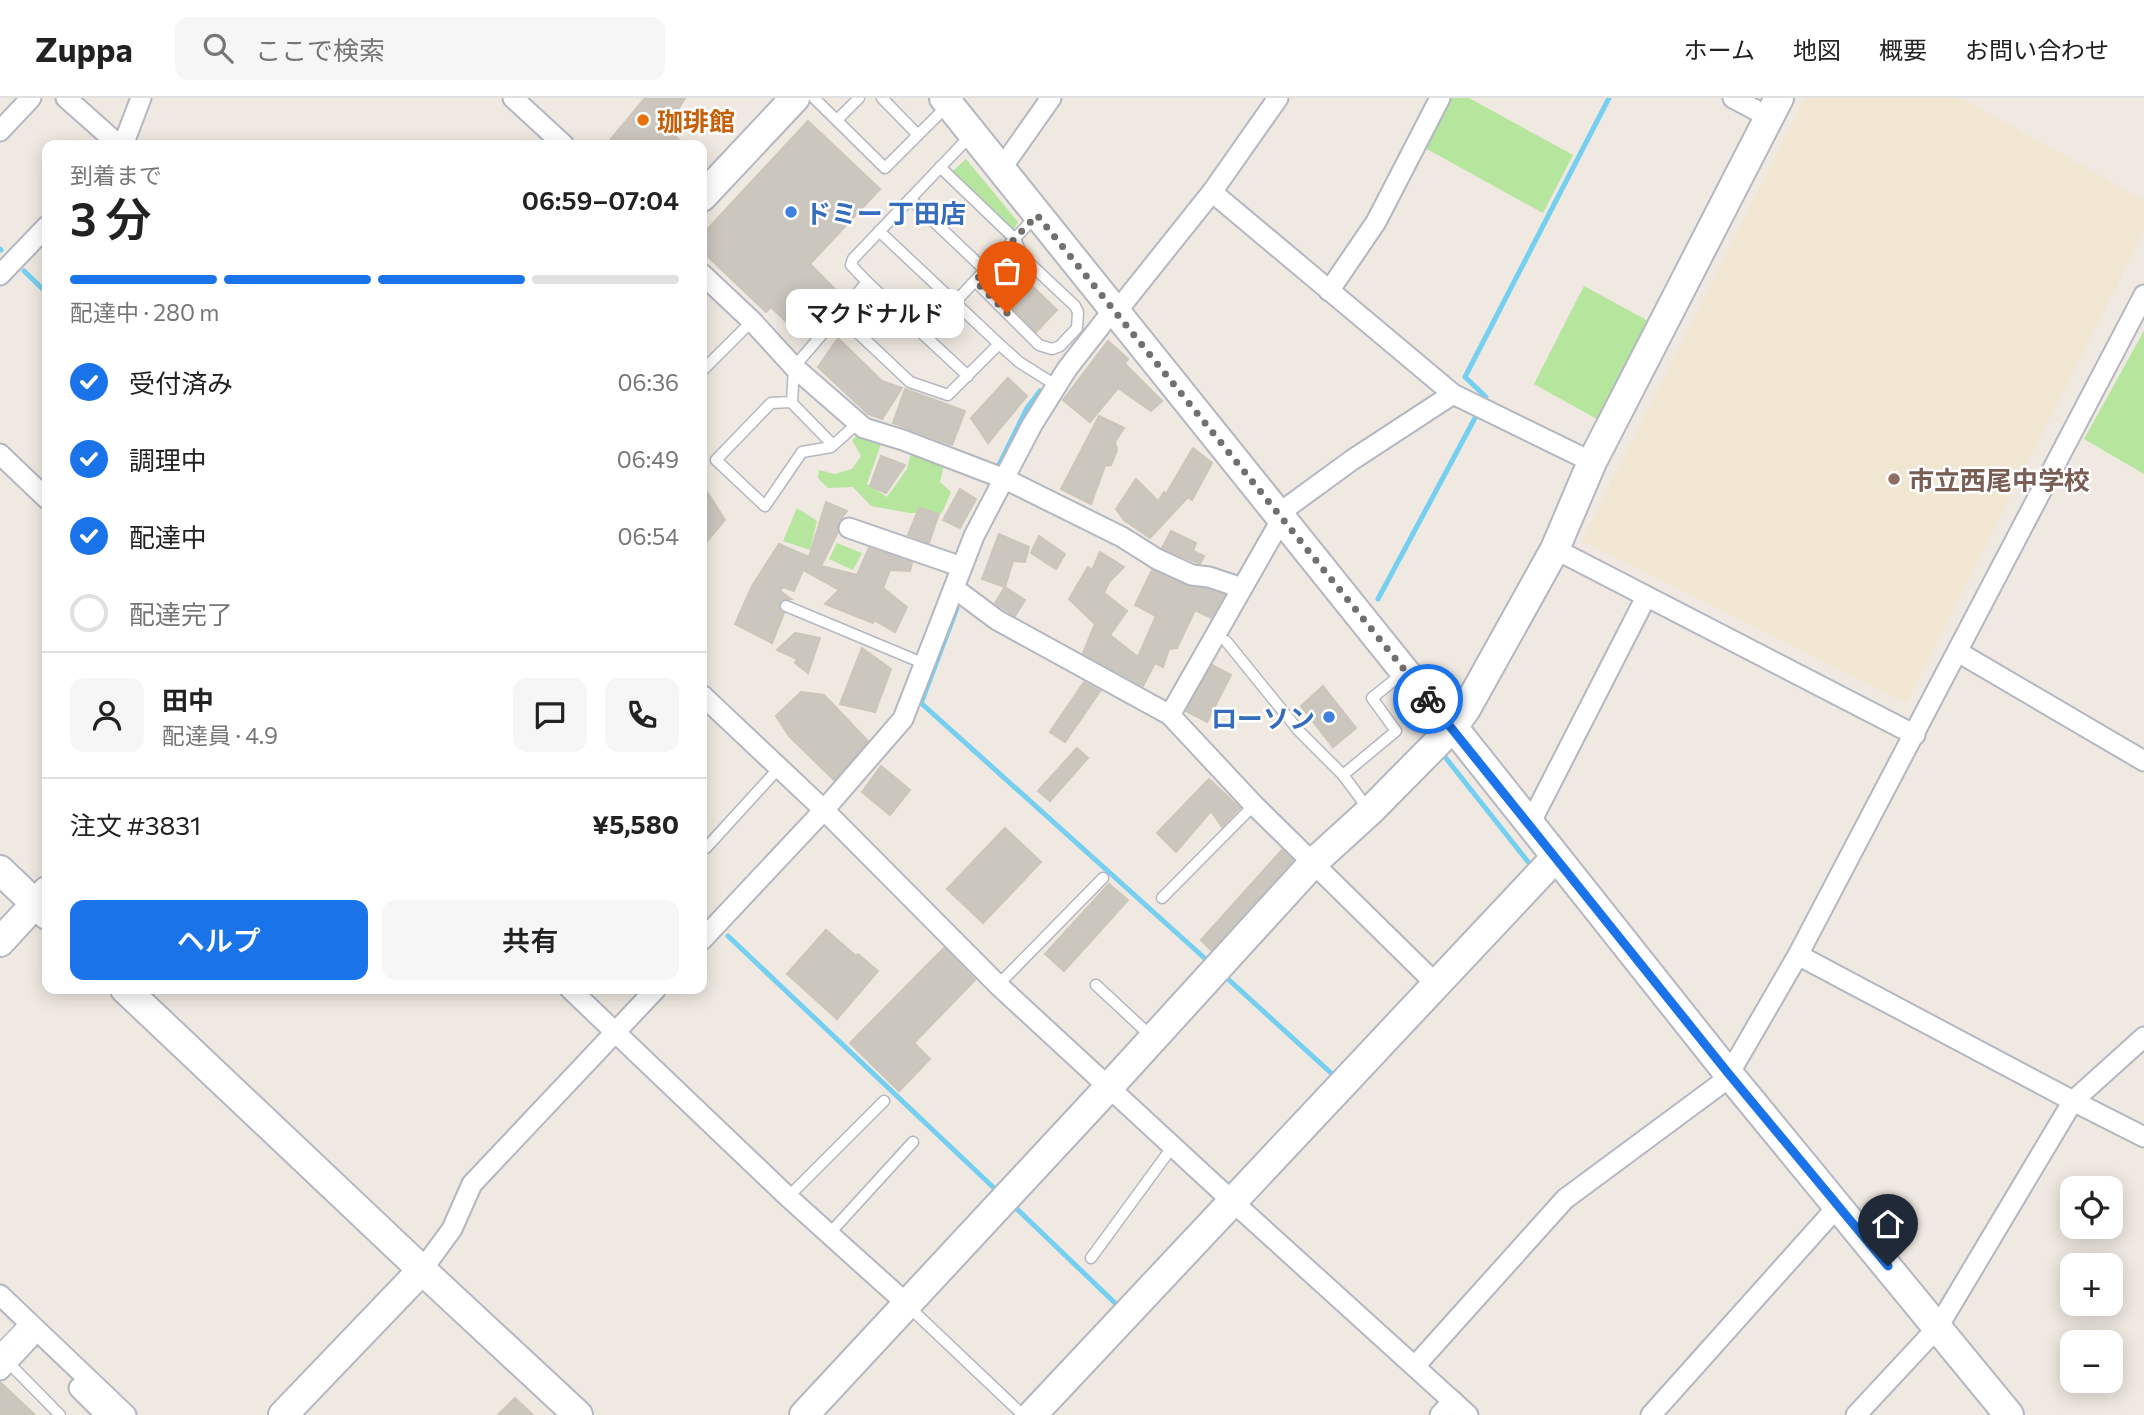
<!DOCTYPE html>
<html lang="ja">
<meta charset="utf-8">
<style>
:root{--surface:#fff;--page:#f6f6f6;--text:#222;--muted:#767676;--line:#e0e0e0;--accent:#1a73e8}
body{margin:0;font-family:Commissioner,"Noto Sans JP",sans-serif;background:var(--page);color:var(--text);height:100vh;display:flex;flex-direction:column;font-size:26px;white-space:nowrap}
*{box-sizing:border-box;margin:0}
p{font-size:23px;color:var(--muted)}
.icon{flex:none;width:38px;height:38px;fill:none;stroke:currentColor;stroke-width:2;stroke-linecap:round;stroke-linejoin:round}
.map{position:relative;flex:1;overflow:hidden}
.sheet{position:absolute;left:42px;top:42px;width:665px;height:854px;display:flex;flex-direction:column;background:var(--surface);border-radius:14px;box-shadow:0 4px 18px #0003}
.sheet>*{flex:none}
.tools{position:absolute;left:2060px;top:1078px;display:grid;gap:14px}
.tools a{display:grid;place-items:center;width:63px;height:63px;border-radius:14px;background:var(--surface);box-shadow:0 4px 18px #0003;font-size:35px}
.pin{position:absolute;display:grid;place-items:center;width:60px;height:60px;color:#fff;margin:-72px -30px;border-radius:50% 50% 50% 0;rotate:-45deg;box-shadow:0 0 7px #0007}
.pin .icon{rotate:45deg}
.courier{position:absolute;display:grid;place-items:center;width:70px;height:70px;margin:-35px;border:5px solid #1a73e8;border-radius:50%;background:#fff;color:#222;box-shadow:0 2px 9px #0007}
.bubble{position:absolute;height:49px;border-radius:14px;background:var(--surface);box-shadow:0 4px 18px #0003;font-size:23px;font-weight:600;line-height:49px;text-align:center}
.headline em{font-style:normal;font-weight:600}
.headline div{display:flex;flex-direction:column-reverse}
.headline{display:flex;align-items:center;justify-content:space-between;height:119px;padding:0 28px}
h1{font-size:46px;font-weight:600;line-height:52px}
.bar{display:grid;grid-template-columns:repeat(4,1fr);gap:10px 7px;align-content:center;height:84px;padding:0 28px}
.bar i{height:9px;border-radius:5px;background:var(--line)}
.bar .selected{background:var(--accent)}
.bar p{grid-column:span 4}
.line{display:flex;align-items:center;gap:18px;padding:0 28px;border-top:2px solid var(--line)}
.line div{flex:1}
.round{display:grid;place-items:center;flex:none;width:74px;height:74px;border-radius:14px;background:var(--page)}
ol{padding:0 28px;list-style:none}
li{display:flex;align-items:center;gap:21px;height:77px}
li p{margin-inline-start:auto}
li .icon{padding:7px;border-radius:50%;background:var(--accent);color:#fff;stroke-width:4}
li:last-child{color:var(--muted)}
li i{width:38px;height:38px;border:4px solid var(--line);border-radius:50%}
.button{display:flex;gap:14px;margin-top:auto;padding:14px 28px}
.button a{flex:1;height:80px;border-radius:14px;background:var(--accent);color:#fff;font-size:28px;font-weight:600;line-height:80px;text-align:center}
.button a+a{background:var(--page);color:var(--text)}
header{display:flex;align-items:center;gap:42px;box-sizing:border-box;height:98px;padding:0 35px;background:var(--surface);border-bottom:2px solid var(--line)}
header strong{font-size:33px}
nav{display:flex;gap:38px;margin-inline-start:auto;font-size:24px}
.search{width:490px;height:63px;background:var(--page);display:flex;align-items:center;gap:18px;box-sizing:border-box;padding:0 24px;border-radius:14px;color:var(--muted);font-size:26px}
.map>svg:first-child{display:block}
.education{fill:#f0e6d1}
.green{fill:#b6e59e}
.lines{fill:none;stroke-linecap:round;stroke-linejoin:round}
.stream{stroke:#75cff0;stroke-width:5}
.building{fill:#cbc7bf;stroke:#cbc5ba;stroke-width:2}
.lane-casing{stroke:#b4b7c1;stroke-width:13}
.street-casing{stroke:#b4b7c1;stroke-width:23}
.secondary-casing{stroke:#b4b7c1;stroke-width:32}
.lane{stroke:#fff;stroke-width:10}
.street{stroke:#fff;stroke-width:19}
.secondary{stroke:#fff;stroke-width:28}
.done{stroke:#726f6d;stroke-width:7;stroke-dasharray:0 12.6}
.route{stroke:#1a73e8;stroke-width:9}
.food-dot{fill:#e8710a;stroke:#fff;stroke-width:2.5}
.shop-dot{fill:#3f7fe0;stroke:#fff;stroke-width:2.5}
.education-dot{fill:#8d6e63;stroke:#fff;stroke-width:2.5}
.labels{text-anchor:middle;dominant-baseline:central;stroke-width:5;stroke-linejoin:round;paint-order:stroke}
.food-label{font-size:26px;font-weight:bold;fill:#c56008;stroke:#fff;text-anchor:start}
.shop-label{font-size:26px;font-weight:bold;fill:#366cbe;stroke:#fff;text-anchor:start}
.education-label{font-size:26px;font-weight:bold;fill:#785e54;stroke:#fff;text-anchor:start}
</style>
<header>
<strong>Zuppa</strong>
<div class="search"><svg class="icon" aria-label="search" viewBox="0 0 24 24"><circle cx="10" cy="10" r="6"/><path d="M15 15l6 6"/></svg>ここで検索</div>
<nav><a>ホーム</a><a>地図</a><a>概要</a><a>お問い合わせ</a></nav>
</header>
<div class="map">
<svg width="2144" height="1317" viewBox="0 0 2144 1317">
<rect width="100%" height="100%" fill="#efe9e1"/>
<path class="education" d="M 1805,0 L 1961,0 L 2144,102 L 2144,134 L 1906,605 L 1582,442 Z"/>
<g class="green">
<path d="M 1450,0 L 1469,0 L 1573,57 L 1543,115 L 1425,50 Z"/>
<path d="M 966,61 L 1018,124 L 1014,132 L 953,73 Z"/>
<path d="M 1584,188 L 1650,224 L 1604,325 L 1534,286 Z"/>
<path d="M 2144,233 L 2144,376 L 2084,341 Z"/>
<path d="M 862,333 L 882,343 L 867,386 L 887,399 L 907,371 L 911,355 L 944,367 L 940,384 L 951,394 L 942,415 L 910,415 L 871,408 L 853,389 L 828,390 L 818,380 L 819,372 L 835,376 L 852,371 L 861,358 L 852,342 Z"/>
<path d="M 797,410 L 817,423 L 810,452 L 783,443 Z"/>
<path d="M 837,445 L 862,455 L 853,472 L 829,461 Z"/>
</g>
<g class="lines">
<g class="stream">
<path d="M 0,151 L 1,152"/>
<path d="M 24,173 L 47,195"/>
<path d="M 1486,299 L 1465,279 L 1609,0"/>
<path d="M 996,373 L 1027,310 L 1040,293"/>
<path d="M 1378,501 L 1475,320"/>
<path d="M 957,510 L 921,605 L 1210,865"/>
<path d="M 1445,659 L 1529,765"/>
<path d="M 702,814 L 705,817"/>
<path d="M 728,838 L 994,1090"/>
<path d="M 1228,881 L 1331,975"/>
<path d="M 1017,1111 L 1115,1205"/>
</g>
</g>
<g class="building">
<path d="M 645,0 L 685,0 L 667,30 L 684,47 L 606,47 Z"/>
<path d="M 808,23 L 880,91 L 810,166 L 837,193 L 798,235 L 771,209 L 766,214 L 702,153 L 702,137 Z"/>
<path d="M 1009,165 L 1057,212 L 1036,234 L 988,186 Z"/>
<path d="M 838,240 L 882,283 L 902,290 L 882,321 L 868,316 L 818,269 Z"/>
<path d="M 1108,243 L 1128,261 L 1125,266 L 1162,303 L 1151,313 L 1118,290 L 1090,324 L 1063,302 Z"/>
<path d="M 1008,280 L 1027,298 L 988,345 L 971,320 Z"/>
<path d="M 905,291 L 965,313 L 952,347 L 893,325 Z"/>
<path d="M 1099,318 L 1124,330 L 1115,344 L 1117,352 L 1111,367 L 1105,368 L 1091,406 L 1061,391 Z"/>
<path d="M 1193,350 L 1212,365 L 1192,402 L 1188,399 L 1150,440 L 1124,422 L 1116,411 L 1136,381 L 1158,403 L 1164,394 L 1166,396 Z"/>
<path d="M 881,358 L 905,367 L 886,395 L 870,388 Z"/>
<path d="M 702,386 L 725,422 L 702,449 Z"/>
<path d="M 960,391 L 976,401 L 960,430 L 943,422 Z"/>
<path d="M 826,404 L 847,413 L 838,425 L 838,434 L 821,468 L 857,477 L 869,450 L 912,465 L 910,473 L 890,472 L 883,490 L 907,509 L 895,534 L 874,522 L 873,525 L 825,506 L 839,492 L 803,472 L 794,493 L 783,489 L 780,493 L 791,501 L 784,501 L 779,505 L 780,512 L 784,515 L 772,545 L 735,526 L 752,488 L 779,446 L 809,459 Z"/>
<path d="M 919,410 L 939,416 L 929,445 L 908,437 Z"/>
<path d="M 1171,433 L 1196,445 L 1193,453 L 1204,458 L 1200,466 L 1162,450 Z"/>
<path d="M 999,436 L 1029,449 L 1025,464 L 1013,463 L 1005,489 L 982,481 Z"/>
<path d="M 1039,438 L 1065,456 L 1056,471 L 1031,455 Z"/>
<path d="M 1100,454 L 1124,469 L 1109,484 L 1104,495 L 1127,513 L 1110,537 L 1138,559 L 1156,518 L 1135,507 L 1152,472 L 1187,488 L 1206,491 L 1224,497 L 1211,520 L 1195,512 L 1177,550 L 1169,551 L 1163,569 L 1155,565 L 1143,588 L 1083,555 L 1095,526 L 1069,501 L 1088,469 L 1092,472 Z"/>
<path d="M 1005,489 L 1025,502 L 1015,518 L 995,505 Z"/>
<path d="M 795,535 L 820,540 L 808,575 L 795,565 L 797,561 L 777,552 Z"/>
<path d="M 862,550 L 891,571 L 875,614 L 840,606 Z"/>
<path d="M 1212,567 L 1231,577 L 1207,624 L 1186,613 Z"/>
<path d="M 1084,584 L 1100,593 L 1065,644 L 1050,634 Z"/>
<path d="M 1323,588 L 1356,630 L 1333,649 L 1301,608 Z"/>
<path d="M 801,594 L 824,597 L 868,643 L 834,682 L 789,638 L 776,618 Z"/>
<path d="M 1077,650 L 1088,660 L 1050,703 L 1038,693 Z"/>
<path d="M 881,668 L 910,692 L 890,717 L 862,694 Z"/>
<path d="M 1209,681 L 1240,710 L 1222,729 L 1211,713 L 1176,754 L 1157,735 Z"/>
<path d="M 1005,730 L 1041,764 L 983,825 L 947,791 Z"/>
<path d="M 1282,752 L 1293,762 L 1211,852 L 1201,842 Z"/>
<path d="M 1109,786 L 1128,802 L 1064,873 L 1045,856 Z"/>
<path d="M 826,832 L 856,858 L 858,856 L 878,873 L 837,921 L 787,876 Z"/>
<path d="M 944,850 L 975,882 L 914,945 L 930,961 L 899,993 L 850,945 Z"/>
<path d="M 0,1284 L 35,1317 L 0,1317 Z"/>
<path d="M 515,1300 L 533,1317 L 498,1317 Z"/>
</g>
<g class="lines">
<defs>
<g id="lane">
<path d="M 814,0 L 885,70 L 948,7"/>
<path d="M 882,0 L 918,37"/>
<path d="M 837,22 L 859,0"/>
<path d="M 940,69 L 1015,141 L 1023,159 L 1075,208 L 1078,214 L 1077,230 L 1060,248 L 1052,251 L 1039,247 L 975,183"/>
<path d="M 910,101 L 985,172"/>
<path d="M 879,133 L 999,246"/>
<path d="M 867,184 L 968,278"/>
<path d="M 838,216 L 910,284 L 948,297 L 999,246 L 1019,264 L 1057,288"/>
<path d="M 924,237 L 1037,117"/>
<path d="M 702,273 L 752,223"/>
<path d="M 792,305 L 833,347"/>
<path d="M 858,325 L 831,349 L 802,354 L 765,408 L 716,362 L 771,305 L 792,304 L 794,269 L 867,184 L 851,167 L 853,161 L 970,38"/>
<path d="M 786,508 L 925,566"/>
<path d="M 1226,543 L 1299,633 L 1343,677"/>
<path d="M 1369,712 L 1343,677 L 1396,633 L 1372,600 L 1403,575"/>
<path d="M 706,750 L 779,670"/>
<path d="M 1162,800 L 1254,707"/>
<path d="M 998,887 L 1103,780"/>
<path d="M 1096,887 L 1153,940"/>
<path d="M 788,1099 L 884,1003"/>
<path d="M 830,1135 L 913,1044"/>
<path d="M 1091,1160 L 1173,1048"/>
<path d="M 909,1209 L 1023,1317"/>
<path d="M 0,1251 L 27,1223"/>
<path d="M 0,1256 L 60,1317"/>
</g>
<g id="street">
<path d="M 66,0 L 119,47"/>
<path d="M 513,0 L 564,47"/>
<path d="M 1733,0 L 1769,19"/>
<path d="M 0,33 L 31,0"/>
<path d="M 123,47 L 141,0"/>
<path d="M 1001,71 L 1051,0"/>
<path d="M 1212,94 L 1453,296 L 1592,364"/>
<path d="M 702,176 L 752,223 L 794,269 L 864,330 L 903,342 L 1005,381 L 1122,439 L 1157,461 L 1192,477 L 1209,479 L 1242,490"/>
<path d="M 0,177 L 47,128"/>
<path d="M 1329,193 L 1376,124 L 1440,0"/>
<path d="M 0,356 L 47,401"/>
<path d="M 849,430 L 962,469"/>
<path d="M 1555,451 L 1915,637"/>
<path d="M 954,490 L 997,522 L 1170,617 L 1254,707 L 1436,886"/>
<path d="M 1958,554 L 2144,663"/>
<path d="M 702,597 L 824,712 L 998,887 L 1232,1103 L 1468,1317"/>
<path d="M 1170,617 L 1289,408 L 1352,362 L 1453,296"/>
<path d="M 1531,728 L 1535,716 L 1646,499"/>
<path d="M 702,842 L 824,712 L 903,621 L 974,438 L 1032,327 L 1067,271 L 1106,221 L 1125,203 L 1212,94 L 1278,0"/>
<path d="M 1798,857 L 2073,1003 L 2144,1039"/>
<path d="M 570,891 L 788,1099 L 908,1207"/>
<path d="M 422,1172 L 452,1131 L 472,1086 L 656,891"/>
<path d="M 0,1197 L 126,1317"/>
<path d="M 1415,1268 L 1565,1101 L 1719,987 L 1736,964 L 1798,857 L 2144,197"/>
<path d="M 0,1272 L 29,1241"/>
<path d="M 79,1290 L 106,1317"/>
<path d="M 1440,1317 L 1453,1303"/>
<path d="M 1651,1317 L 1838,1108"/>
<path d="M 1856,1317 L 1938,1229 L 2073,1003 L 2144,939"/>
</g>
<g id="secondary">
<path d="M 944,0 L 1405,574 L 1453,629 L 1728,975 L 2009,1317"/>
<path d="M 702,99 L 795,0"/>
<path d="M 0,772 L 47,817"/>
<path d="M 0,844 L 47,793"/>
<path d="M 125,891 L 422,1172 L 578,1317"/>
<path d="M 283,1317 L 422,1172"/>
<path d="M 804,1317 L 1108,990 L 1314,764 L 1370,713 L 1453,629 L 1466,611 L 1555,451 L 1592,364 L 1779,0"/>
<path d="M 1032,1317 L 1556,759"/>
</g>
</defs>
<use href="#lane" class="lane-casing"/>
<use href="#street" class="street-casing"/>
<use href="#secondary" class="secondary-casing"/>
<use href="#lane" class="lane"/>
<use href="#street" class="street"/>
<use href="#secondary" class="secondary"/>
</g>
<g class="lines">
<path class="done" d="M 1007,215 L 975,183 L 1037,117 L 1428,601"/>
<path class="route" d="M 1428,601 L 1728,975 L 1888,1168"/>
</g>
<circle class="food-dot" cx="643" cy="22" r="7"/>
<g class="shop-dot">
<circle cx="791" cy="114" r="7"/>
<circle cx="1329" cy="619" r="7"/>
</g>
<circle class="education-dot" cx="1894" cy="381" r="7"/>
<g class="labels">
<g class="food-label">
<text x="657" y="22">珈琲館</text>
</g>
<g class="shop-label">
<text x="805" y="114">ドミー 丁田店</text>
<text x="1315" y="619" text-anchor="end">ローソン</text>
</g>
<g class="education-label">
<text x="1908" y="381">市立西尾中学校</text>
</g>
</g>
</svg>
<div class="tools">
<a><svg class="icon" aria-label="locate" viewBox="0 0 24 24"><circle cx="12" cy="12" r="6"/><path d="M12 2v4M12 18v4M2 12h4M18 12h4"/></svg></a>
<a>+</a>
<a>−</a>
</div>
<div class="pin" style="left:1007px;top:215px;background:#ea580c"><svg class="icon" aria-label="bag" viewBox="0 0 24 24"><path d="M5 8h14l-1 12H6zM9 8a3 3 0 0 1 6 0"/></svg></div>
<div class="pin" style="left:1888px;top:1168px;background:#1f2937"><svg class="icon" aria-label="home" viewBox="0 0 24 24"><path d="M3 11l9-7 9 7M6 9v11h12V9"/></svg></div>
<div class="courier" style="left:1428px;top:601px"><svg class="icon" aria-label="bike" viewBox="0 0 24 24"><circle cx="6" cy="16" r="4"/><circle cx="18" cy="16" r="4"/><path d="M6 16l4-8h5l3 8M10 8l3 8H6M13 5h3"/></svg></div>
<div class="bubble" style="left:786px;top:191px;width:178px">マクドナルド</div>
<section class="sheet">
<div class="headline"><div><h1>3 分</h1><p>到着まで</p></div><em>06:59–07:04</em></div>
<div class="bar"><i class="selected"></i><i class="selected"></i><i class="selected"></i><i></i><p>配達中 · 280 m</p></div>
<ol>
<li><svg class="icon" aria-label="check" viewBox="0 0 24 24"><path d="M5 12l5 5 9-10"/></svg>受付済み<p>06:36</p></li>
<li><svg class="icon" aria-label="check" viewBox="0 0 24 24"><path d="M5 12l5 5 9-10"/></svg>調理中<p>06:49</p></li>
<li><svg class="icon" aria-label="check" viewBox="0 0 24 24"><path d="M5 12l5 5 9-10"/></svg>配達中<p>06:54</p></li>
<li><i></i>配達完了</li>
</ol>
<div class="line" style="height:126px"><a class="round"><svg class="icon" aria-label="person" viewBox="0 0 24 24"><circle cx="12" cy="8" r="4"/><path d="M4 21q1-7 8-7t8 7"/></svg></a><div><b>田中</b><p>配達員 · 4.9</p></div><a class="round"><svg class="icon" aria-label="chat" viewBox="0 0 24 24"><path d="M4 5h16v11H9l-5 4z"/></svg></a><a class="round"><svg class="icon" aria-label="phone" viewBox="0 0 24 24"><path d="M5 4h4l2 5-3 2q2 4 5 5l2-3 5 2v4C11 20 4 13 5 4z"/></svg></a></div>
<div class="line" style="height:91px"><div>注文 #3831</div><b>¥5,580</b></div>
<div class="button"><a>ヘルプ</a><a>共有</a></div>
</section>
</div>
